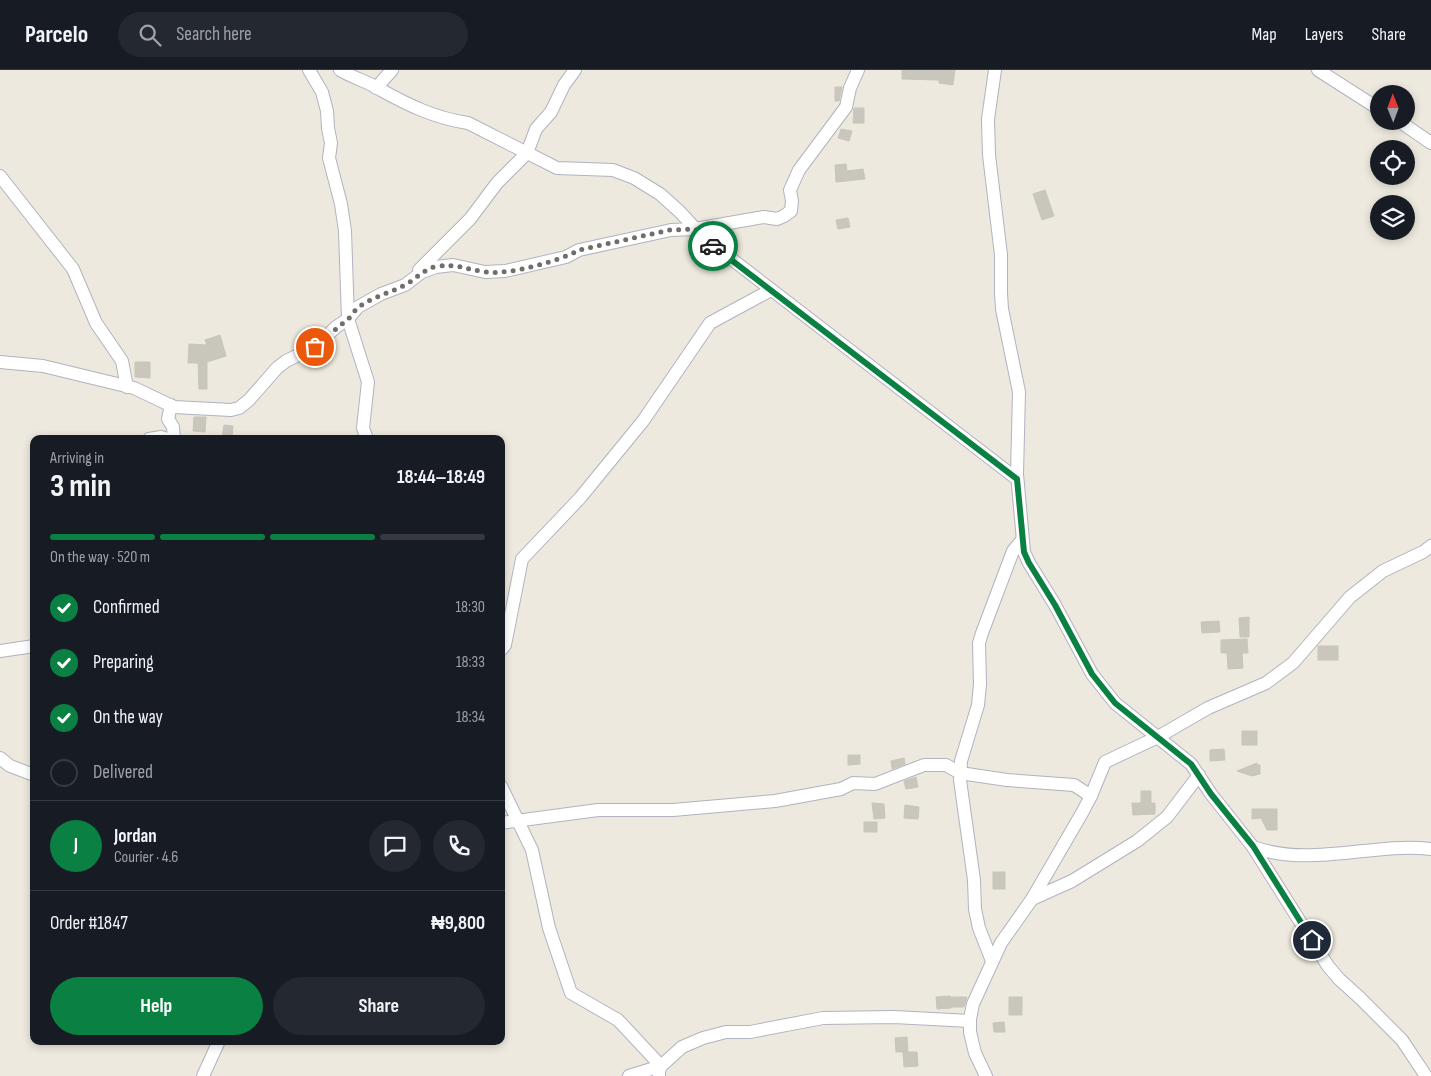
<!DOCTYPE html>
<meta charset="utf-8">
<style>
:root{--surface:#171b24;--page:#242831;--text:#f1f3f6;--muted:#9ea1a6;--line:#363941;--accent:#0b8043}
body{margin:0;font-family:"Sofia Sans Condensed",sans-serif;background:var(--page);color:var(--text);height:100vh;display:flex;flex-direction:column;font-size:19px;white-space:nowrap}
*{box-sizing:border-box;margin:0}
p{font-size:16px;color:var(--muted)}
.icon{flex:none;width:28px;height:28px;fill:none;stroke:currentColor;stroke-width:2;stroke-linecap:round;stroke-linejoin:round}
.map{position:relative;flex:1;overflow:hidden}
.panel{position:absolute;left:30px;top:365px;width:475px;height:610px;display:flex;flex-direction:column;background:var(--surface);border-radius:10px;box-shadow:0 2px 8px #0003}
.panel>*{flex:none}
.needle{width:32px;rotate:359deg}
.controls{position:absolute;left:1370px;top:15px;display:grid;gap:10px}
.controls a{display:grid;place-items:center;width:45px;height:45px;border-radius:50%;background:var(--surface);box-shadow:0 2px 8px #0003;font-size:25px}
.pin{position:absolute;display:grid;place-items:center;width:42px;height:42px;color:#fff;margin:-21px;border:2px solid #fff;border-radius:50%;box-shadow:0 1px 5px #0007}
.courier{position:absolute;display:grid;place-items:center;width:50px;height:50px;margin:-25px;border:4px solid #0b8043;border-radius:50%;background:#fff;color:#222;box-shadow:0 1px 6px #0007}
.summary em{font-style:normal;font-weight:700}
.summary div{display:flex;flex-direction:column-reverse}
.summary{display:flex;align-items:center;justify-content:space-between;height:85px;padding:0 20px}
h1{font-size:32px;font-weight:700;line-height:38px}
.bar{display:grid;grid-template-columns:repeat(4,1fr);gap:8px 5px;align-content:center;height:60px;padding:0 20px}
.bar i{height:6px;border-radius:4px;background:var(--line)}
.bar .selected{background:var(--accent)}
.bar p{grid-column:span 4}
.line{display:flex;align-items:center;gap:12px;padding:0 20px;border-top:1px solid var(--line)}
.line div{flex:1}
.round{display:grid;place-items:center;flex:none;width:52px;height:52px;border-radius:26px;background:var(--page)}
ol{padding:0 20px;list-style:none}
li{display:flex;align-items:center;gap:15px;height:55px}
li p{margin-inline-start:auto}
li .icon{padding:5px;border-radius:50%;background:var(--accent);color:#fff;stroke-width:4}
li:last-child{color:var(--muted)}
li i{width:28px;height:28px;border:2px solid var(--line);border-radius:50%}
.action{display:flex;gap:10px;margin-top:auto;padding:10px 20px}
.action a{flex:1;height:58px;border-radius:30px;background:var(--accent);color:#fff;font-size:20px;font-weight:700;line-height:58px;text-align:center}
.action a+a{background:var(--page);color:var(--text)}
header{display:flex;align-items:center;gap:30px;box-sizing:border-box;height:70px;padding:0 25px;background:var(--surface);border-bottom:1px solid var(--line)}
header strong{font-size:24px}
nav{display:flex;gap:28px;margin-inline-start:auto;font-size:18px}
.search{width:350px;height:45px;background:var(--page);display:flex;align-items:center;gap:12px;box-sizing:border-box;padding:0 18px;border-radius:28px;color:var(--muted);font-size:19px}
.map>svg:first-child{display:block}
.building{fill:#c9c6bd;stroke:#c9c5b7}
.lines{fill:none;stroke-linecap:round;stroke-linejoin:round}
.street-casing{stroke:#b2b2c0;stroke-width:14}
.street{stroke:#fff;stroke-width:12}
.done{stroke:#706e6a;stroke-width:5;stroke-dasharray:0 9}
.route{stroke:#0b8043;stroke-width:6}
</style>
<header>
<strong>Parcelo</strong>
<div class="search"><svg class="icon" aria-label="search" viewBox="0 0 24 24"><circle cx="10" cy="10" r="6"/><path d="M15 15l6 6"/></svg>Search here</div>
<nav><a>Map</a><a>Layers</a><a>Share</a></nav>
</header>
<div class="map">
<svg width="1431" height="1006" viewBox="0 0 1431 1006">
<rect width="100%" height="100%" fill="#eee9de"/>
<g class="building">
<path d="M 902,0 L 955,0 L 953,15 L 939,13 L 939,10 L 902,9 Z"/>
<path d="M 835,17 L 842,17 L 839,31 L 835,31 Z"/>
<path d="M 854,38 L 864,38 L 864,53 L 853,53 Z"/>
<path d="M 841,59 L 852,61 L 849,71 L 838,68 Z"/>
<path d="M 846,94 L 847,101 L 863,99 L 865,109 L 836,112 L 835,95 Z"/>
<path d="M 1045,120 L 1054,146 L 1042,150 L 1033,124 Z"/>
<path d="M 848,148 L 850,157 L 838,159 L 836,150 Z"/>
<path d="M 220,265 L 226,286 L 207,292 L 207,319 L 199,319 L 198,293 L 188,293 L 189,274 L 207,275 L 205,270 Z"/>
<path d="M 135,292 L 150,292 L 150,308 L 135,307 Z"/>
<path d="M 194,347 L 206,347 L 205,362 L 193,361 Z"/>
<path d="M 224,355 L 233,356 L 232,369 L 222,369 Z"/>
<path d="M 1249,547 L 1249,567 L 1240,567 L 1239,548 Z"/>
<path d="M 1219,551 L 1220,562 L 1202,563 L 1201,552 Z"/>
<path d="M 1247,569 L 1248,583 L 1242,583 L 1243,598 L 1228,599 L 1227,583 L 1221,583 L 1221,570 Z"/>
<rect x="1318" y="576" width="20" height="14"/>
<rect x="1242" y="661" width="15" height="14"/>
<path d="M 1224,679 L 1225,690 L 1210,691 L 1210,680 Z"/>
<path d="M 848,685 L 860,685 L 860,694 L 848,695 Z"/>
<path d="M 904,688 L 905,694 L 892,699 L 891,691 Z"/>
<path d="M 1257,693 L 1257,695 L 1260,695 L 1260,704 L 1252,706 L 1237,701 Z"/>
<path d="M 916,707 L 918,717 L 906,719 L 904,711 Z"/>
<path d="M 1141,721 L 1151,721 L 1151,733 L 1155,733 L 1155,744 L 1133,745 L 1132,733 L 1141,733 Z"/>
<path d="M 872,733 L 884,734 L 885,748 L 874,749 Z"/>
<path d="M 905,735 L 919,737 L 918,749 L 904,748 Z"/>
<path d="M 1252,739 L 1277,739 L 1277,760 L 1267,760 L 1261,748 L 1252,749 Z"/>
<rect x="864" y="752" width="13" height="10"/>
<rect x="993" y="802" width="12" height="17"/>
<path d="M 950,926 L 950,927 L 967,927 L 964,937 L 951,937 L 951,938 L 937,939 L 936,927 Z"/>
<rect x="1009" y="927" width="13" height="18"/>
<path d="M 1004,952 L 1005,962 L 994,962 L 993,953 Z"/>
<path d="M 907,967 L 908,982 L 896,982 L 895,968 Z"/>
<path d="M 903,982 L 917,982 L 918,996 L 904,997 Z"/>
</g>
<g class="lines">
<defs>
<g id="street">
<path d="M 309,0 L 322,22 L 327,41 L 328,58 L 331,73 L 329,88 L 341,134 L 345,161 L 348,249 L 368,312 L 363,358 L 367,369"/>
<path d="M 340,0 C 353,8 369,12 381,20 C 410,36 435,48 468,53 L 557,98 L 613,100 L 634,108 L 660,124 L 680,142 L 703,167 L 1017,409"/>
<path d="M 995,0 L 988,49 L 989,85 L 1001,185 L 1001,223 L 1002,239 L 1019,322 L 1017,404 L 1024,482 L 1029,493 L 1055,535 L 1092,604 L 1115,633 L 1191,694 L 1211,724 L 1253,777 L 1328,896 L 1339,909 L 1360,928 L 1402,970 L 1426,1006"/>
<path d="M 1318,0 L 1379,39"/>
<path d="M 376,18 L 392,0"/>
<path d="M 1399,51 L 1431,73"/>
<path d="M 0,106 L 73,199 L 96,253 L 122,291 L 127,317"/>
<path d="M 419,200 L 470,149 L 497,113 L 527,83 L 536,59 L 551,42 L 564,15 L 575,0"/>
<path d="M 0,292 L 43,296 L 134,318 L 174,337 L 231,340 L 239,338 L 249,330 L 277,298 L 286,291 L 315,277 L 336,257 L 348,249 L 358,237 L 381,224 L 405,215 L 422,202 L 436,197 L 453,195 L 485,202 L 505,201 L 566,187 L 579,180 L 671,160 L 695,159 L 764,147 L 777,149 L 784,146 L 791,141 L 792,131 L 790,120 L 799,100 L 846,37 L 850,18 L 858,0"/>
<path d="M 171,335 L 168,349 L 173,357 L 174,369"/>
<path d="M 149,369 L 161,367 L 167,369"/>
<path d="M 501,580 L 505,575 L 522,489 L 580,428 L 643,351 L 710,253 L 771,220"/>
<path d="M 0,581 L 34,576"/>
<path d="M 0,688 L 10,696 L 34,705"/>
<path d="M 501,716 L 532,780 L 549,858 L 571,923 L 618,950 L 661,996"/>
<path d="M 501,753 L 598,740 L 673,740 L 775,731 L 841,719 L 853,713 L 875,714 L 924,695 L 946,695 L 960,703 L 1007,710 L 1074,715 L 1091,726"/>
<path d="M 1253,777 C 1312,798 1372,772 1431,779"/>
<path d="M 1032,829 L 1072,811 L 1137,771 L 1167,747 L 1199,705"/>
<path d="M 992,891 L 979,858 L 975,839 L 974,810 L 960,710 L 961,691 L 978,635 L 980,614 L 979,573 L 982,563 L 1013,481 L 1022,470"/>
<path d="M 203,1006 L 219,971"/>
<path d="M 629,1006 L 661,996"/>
<path d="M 659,1006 L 659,1001 L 661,996 L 682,977 L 703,968 L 726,962 L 750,962 L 823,948 L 894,947 L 970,951"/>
<path d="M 986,1006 L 975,983 L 970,962 L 970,949 L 973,934 L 1001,873 L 1032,829 L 1082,743 L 1091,726 L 1105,692 L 1158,667 L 1208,638 L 1266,613 L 1293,593 L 1350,527 L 1383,501 L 1423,482 L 1431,476"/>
</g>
</defs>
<use href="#street" class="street-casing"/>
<use href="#street" class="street"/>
</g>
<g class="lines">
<path class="done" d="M 315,277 C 326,267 336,259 347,250 C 352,246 355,239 360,236 C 375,226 390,223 405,215 C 416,209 425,198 438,196 C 458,194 469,200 487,202 C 510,205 559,191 579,180 L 670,160 L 695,159 L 713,176"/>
<path class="route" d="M 713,176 L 1017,409 L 1024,482 L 1029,493 L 1055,535 L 1092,604 L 1115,633 L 1191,694 L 1211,724 L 1253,776 L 1312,870"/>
</g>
</svg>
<div class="controls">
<a><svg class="needle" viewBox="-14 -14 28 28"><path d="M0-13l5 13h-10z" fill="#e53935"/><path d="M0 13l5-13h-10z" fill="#9ea1a6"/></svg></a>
<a><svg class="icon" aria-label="locate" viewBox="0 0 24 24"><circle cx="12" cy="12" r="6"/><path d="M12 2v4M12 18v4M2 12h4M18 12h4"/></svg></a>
<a><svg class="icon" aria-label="layers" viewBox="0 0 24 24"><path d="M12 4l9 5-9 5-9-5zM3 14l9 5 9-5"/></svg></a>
</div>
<div class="pin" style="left:315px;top:277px;background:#ea580c"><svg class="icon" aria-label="bag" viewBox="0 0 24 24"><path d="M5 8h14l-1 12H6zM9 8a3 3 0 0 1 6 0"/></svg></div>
<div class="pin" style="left:1312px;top:870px;background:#1f2937"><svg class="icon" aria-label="home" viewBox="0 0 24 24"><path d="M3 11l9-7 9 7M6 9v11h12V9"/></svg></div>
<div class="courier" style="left:713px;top:176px"><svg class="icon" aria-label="car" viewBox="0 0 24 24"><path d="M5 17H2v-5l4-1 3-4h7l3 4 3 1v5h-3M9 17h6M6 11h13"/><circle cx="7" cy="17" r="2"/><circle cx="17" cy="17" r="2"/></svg></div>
<section class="panel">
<div class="summary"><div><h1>3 min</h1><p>Arriving in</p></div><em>18:44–18:49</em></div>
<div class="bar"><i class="selected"></i><i class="selected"></i><i class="selected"></i><i></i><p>On the way · 520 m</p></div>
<ol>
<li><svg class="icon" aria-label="check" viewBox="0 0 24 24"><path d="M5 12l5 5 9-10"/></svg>Confirmed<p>18:30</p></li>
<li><svg class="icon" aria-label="check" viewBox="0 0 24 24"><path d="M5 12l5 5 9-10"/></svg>Preparing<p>18:33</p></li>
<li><svg class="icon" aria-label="check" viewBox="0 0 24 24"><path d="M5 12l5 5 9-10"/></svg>On the way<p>18:34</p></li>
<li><i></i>Delivered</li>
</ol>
<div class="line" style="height:90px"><b class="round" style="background:var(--accent);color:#fff">J</b><div><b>Jordan</b><p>Courier · 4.6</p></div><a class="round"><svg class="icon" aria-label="chat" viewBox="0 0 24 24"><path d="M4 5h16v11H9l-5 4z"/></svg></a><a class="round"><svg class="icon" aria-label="phone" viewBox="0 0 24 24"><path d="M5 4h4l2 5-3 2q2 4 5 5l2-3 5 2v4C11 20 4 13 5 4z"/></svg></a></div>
<div class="line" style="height:65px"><div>Order #1847</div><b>₦9,800</b></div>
<div class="action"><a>Help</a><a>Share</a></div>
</section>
</div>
